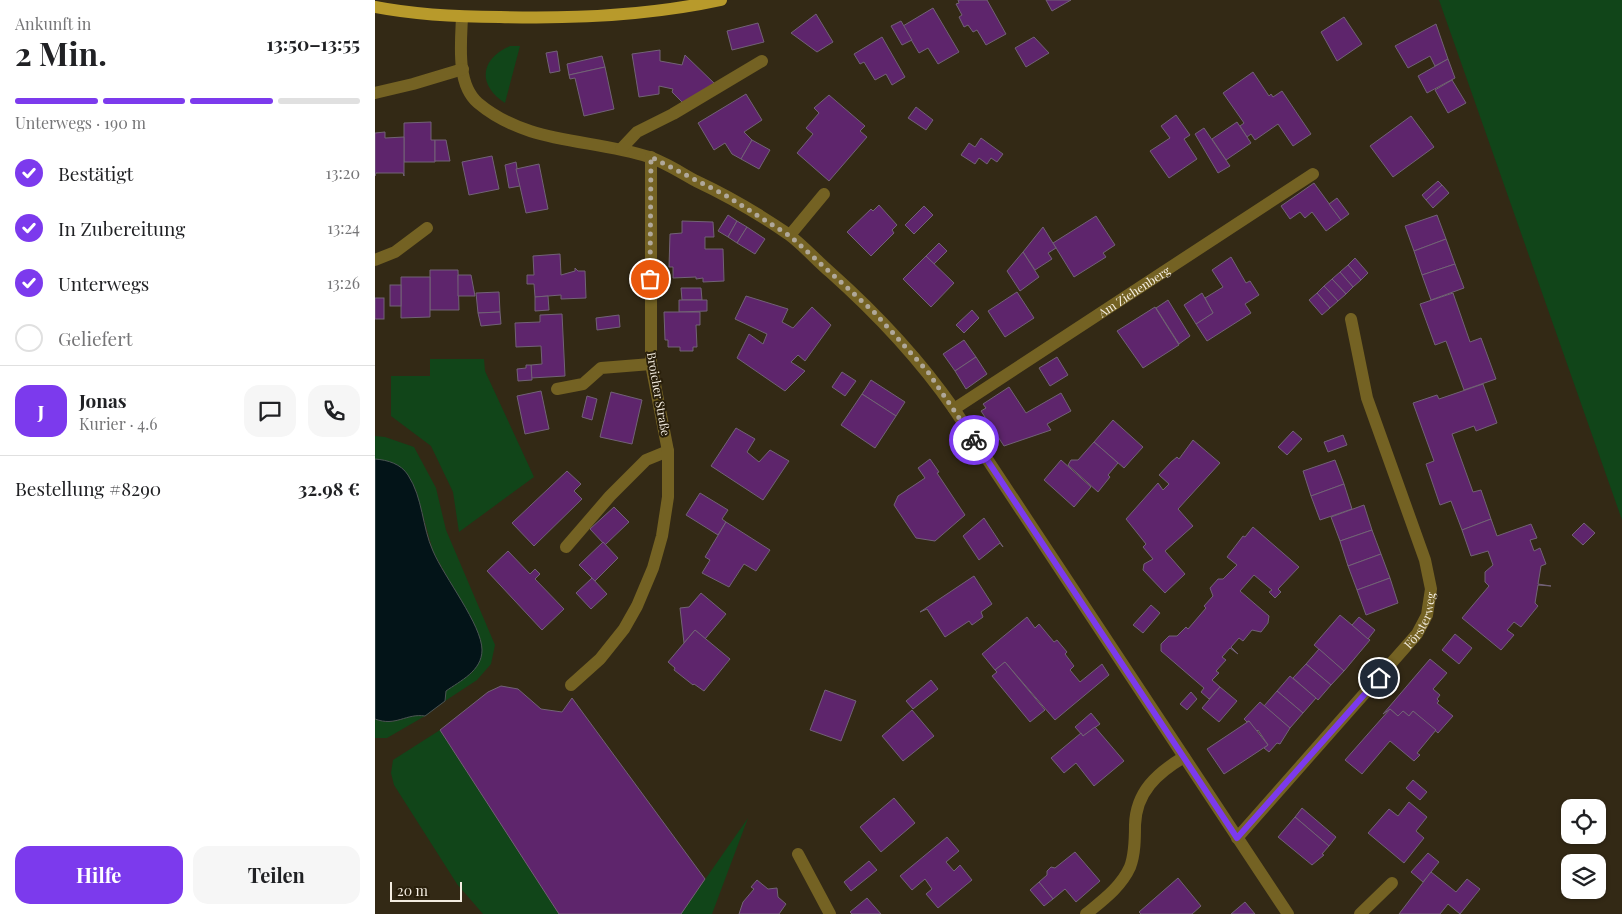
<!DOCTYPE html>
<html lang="de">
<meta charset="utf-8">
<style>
:root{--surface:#fff;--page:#f6f6f6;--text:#202124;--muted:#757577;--line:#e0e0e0;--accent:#7c3aed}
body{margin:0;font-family:"Playfair Display",serif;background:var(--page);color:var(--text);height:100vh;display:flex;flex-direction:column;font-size:19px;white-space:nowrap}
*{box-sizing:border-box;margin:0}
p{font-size:16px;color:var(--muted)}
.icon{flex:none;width:28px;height:28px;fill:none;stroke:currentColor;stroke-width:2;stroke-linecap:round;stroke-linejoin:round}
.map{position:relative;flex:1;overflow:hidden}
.sheet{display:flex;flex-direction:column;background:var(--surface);width:375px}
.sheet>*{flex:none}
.tools{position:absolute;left:1186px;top:799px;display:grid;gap:10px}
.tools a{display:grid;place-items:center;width:45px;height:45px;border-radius:10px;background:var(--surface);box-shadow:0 1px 4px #0004;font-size:25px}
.scale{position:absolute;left:15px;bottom:12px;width:72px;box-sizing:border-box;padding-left:5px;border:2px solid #f4ede1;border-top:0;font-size:14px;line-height:18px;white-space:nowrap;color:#f4ede1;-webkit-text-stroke:4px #291f0b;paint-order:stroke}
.pin{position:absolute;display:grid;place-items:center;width:42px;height:42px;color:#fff;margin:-21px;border:2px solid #fff;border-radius:50%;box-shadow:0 1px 5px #0007}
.courier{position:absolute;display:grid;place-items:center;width:50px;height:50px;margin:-25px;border:4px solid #7c3aed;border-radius:50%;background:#fff;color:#222;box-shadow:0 1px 6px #0007}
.head em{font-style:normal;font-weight:700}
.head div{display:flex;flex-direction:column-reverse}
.head{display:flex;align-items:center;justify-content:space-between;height:85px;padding:0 15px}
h1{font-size:32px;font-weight:700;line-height:38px}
.bar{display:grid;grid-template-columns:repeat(4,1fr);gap:8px 5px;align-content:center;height:60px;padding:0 15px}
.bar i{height:6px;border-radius:4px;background:var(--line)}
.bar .active{background:var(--accent)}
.bar p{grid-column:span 4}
.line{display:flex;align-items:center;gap:12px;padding:0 15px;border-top:1px solid var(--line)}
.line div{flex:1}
.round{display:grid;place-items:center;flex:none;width:52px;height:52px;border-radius:15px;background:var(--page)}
ol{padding:0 15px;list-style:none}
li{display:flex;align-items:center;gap:15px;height:55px}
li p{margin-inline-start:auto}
li .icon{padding:5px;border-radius:50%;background:var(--accent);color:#fff;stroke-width:4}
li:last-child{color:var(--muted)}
li i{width:28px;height:28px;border:2px solid var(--line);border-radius:50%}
.action{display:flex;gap:10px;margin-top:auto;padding:10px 15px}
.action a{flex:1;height:58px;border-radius:15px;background:var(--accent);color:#fff;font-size:20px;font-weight:700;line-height:58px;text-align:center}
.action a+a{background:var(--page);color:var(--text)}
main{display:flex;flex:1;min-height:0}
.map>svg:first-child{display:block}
.green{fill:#114519}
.water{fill:#031418;stroke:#4b5554}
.building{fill:#5e256c;stroke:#726276}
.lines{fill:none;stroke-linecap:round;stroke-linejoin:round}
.minor{stroke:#746223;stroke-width:12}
.major{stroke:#b89a2b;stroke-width:12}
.done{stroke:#b0a89a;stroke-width:5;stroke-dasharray:0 9}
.route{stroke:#7c3aed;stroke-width:6}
.labels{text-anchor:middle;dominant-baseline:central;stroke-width:4;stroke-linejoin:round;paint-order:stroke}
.street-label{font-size:12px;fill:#f4ede1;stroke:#291f0b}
</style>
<main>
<section class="sheet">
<div class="head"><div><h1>2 Min.</h1><p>Ankunft in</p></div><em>13:50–13:55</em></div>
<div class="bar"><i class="active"></i><i class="active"></i><i class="active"></i><i></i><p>Unterwegs · 190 m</p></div>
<ol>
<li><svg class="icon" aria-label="check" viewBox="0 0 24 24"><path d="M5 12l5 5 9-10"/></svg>Bestätigt<p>13:20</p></li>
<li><svg class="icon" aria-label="check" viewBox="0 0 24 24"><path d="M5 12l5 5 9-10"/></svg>In Zubereitung<p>13:24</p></li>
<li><svg class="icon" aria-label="check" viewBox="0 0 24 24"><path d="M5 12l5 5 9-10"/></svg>Unterwegs<p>13:26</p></li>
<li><i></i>Geliefert</li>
</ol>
<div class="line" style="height:90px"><b class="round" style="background:var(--accent);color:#fff">J</b><div><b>Jonas</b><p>Kurier · 4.6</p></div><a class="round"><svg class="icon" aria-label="chat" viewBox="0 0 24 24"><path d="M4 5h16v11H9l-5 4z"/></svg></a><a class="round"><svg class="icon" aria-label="phone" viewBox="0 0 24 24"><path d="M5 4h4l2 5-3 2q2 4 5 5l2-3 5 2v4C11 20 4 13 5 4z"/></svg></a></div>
<div class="line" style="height:65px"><div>Bestellung #8290</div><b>32.98 €</b></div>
<div class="action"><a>Hilfe</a><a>Teilen</a></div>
</section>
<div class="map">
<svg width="1247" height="914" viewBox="0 0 1247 914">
<rect width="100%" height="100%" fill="#332915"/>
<g class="green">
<path d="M 1064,0 L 1247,0 L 1247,520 Z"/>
<path d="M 135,46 L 145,46 L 130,103 C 102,85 105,59 135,46 Z"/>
<path d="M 55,359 L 109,359 L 110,371 L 159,477 L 84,532 L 78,492 L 56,446 L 16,416 L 16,376 L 55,376 Z"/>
<path d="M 0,436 L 10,437 L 39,447 L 61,488 L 71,530 L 120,645 L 116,664 L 102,680 L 70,701 L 71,691 L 98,672 L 99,626 L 58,551 L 41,490 L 33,475 L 0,459 Z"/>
<path d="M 40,714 L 50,716 L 12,738 L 0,738 L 0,719 C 15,725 26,720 40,714 Z"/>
<path d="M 65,730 L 184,914 L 108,914 L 82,884 L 19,785 L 16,773 L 18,760 Z"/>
<path d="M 373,818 L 337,914 L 306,914 Z"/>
</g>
<path class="water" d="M 0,459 C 13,460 26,464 33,475 C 48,498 47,527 58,551 C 69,577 107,625 107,650 C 107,671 85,681 71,691 L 70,701 L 50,716 C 31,713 21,727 0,719 Z"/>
<g class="building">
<path d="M 583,0 L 612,0 L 631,34 L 611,45 L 602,30 L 598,32 L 593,25 L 589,27 L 584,17 L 587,15 L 581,4 L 584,3 Z"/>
<path d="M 671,0 L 696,0 L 677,11 Z"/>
<path d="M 558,8 L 584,52 L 563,64 L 553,48 L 544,53 L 528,26 Z"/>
<path d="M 441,14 L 458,42 L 442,52 L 416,33 Z"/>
<path d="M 969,17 L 987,44 L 962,61 L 946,32 Z"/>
<path d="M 526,21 L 537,40 L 527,45 L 516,26 Z"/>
<path d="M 383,23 L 389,42 L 357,50 L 352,31 Z"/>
<path d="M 1061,24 L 1073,59 L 1060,66 L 1055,56 L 1033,68 L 1020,46 Z"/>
<path d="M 507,37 L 530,77 L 517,85 L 511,74 L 500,80 L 489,62 L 485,64 L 479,54 Z"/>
<path d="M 659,37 L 674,53 L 651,67 L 640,48 Z"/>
<path d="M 285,50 L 285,61 L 307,65 L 310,55 L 341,85 L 309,104 L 297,92 L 298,89 L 284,86 L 284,94 L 264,97 L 257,54 Z"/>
<path d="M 182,51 L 185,71 L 175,73 L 171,53 Z"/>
<path d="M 227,56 L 230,67 L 194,75 L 192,64 Z"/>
<path d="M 1073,59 L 1080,78 L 1052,93 L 1043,76 Z"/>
<path d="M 230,67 L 239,109 L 209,116 L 200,78 L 195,79 L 194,75 Z"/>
<path d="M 878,72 L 894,96 L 896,94 L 898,97 L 907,91 L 936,134 L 918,146 L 903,124 L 880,140 L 876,134 L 872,137 L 865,126 L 869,123 L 848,93 Z"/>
<path d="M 1077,80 L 1091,103 L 1073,113 L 1060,90 Z"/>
<path d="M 371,94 L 387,120 L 369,132 L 377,140 L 366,159 L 357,154 L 350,143 L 339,150 L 323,123 Z"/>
<path d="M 454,95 L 490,126 L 485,131 L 492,137 L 454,181 L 422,153 L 438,134 L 431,128 L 444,113 L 439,108 Z"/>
<path d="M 541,107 L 558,120 L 551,130 L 533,118 Z"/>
<path d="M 801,115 L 815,135 L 809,139 L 822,159 L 794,178 L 775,151 L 795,138 L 786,126 Z"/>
<path d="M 1036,116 L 1059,147 L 1018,177 L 995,146 Z"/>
<path d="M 56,122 L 56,140 L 60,140 L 60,162 L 29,162 L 29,123 Z"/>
<path d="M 862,122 L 876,143 L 851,160 L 837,139 Z"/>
<path d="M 829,128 L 855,166 L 843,173 L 820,134 Z"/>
<path d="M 10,132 L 10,138 L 29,137 L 29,176 L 28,173 L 1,173 L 0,176 L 0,133 Z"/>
<path d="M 606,138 L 628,154 L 622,162 L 616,158 L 612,164 L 604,158 L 600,164 L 586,155 L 594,143 L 600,147 Z"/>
<path d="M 60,140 L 71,140 L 75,161 L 60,161 Z"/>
<path d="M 377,140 L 395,150 L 384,169 L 366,159 Z"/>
<path d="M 117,156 L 124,189 L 94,195 L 87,162 Z"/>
<path d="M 141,162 L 145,186 L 134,188 L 130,165 Z"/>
<path d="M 164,164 L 173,209 L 151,213 L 141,169 Z"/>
<path d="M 1063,181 L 1067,185 L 1051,200 L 1047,195 Z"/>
<path d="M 939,183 L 966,220 L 951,231 L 937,212 L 930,218 L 925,212 L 915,219 L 906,206 Z"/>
<path d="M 1067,185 L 1074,193 L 1058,208 L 1051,200 Z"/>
<path d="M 962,198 L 974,214 L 966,220 L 954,204 Z"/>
<path d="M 504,205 L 522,225 L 517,230 L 519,233 L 496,256 L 472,232 L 496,209 L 498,211 Z"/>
<path d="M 549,206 L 558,215 L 539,234 L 530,225 Z"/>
<path d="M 353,215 L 362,221 L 353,237 L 343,231 Z"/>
<path d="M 1062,215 L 1071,239 L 1039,251 L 1030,226 Z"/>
<path d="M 721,216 L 740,245 L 728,253 L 731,257 L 699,277 L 678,243 Z"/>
<path d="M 307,221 L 338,222 L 339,237 L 330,237 L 330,249 L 348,249 L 349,281 L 328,282 L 328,278 L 321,279 L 321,277 L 298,278 L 298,267 L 294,267 L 295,234 L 307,233 Z"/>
<path d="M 362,221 L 372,227 L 362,243 L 353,237 Z"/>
<path d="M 372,227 L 390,239 L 380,254 L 362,243 Z"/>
<path d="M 668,227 L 681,248 L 673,253 L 677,259 L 660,270 L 648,252 Z"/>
<path d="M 1071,239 L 1080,264 L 1047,275 L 1039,251 Z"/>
<path d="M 564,243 L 572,251 L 559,264 L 551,256 Z"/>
<path d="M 648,252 L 664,277 L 645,291 L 632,271 Z"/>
<path d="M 185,254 L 186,275 L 200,271 L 200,268 L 203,271 L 210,271 L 211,298 L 186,299 L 186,295 L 160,297 L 159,284 L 152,284 L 152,275 L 159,275 L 158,256 Z"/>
<path d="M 551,256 L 579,283 L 556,307 L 528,279 Z"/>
<path d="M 856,257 L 871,283 L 875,281 L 884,295 L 870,304 L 876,313 L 832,341 L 821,324 L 838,313 L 830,298 L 848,287 L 837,270 Z"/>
<path d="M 980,258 L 993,273 L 986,280 L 973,265 Z"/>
<path d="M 1080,264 L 1089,288 L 1056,300 L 1047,275 Z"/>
<path d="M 973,265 L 986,280 L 978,287 L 965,272 Z"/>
<path d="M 55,270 L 83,270 L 84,310 L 55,310 Z"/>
<path d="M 965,272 L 978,287 L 971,294 L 957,279 Z"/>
<path d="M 83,275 L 96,275 L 100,296 L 83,296 Z"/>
<path d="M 26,277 L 55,277 L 55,317 L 26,318 Z"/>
<path d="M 957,279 L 971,294 L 963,301 L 949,286 Z"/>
<rect x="15" y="285" width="11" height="21"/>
<path d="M 949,286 L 963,301 L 955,308 L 942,293 Z"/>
<path d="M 306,288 L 326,288 L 327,300 L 307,300 Z"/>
<path d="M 124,292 L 125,312 L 103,313 L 101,293 Z"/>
<path d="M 642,292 L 659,318 L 630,337 L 613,311 Z"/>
<path d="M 827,293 L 838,313 L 821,324 L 809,305 Z"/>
<path d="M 942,293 L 955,308 L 947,315 L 934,300 Z"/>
<path d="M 1078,293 L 1095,342 L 1106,338 L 1121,379 L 1089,390 L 1071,341 L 1060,345 L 1045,304 Z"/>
<path d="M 173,296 L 174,310 L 160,311 L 160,297 Z"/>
<path d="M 371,296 L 413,309 L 407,322 L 418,328 L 437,307 L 456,325 L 430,361 L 423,355 L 416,362 L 430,371 L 410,391 L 362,358 L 374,334 L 388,344 L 392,334 L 360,319 Z"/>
<rect x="0" y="298" width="9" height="21"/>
<path d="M 304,300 L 332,300 L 332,311 L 304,312 Z"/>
<path d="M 793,300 L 815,336 L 804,344 L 781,308 Z"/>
<path d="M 780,307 L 804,345 L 768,368 L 742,331 Z"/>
<path d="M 597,310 L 604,318 L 589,333 L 581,325 Z"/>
<path d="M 125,312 L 126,324 L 106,326 L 103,313 Z"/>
<path d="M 289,312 L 325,312 L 325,325 L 321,325 L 322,347 L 318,347 L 318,351 L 305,351 L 305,347 L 293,347 L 293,340 L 290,340 Z"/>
<path d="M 187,314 L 190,376 L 156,378 L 156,365 L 167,364 L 166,346 L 141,347 L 140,323 L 165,322 L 165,315 Z"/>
<path d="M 244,315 L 245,327 L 222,330 L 221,318 Z"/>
<path d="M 589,340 L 601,357 L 580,371 L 568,354 Z"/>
<path d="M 601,357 L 612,374 L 591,389 L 580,371 Z"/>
<path d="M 682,357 L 693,375 L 675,386 L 664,368 Z"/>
<path d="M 151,365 L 156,365 L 157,380 L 143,381 L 142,369 L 151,368 Z"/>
<path d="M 467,372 L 481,381 L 470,396 L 457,387 Z"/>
<path d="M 496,380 L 530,402 L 521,416 L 487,394 Z"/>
<path d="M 1108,384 L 1122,423 L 1101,431 L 1099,426 L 1077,434 L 1098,492 L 1106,490 L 1116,519 L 1087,530 L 1076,501 L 1065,505 L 1051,464 L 1059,461 L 1038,403 L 1062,395 L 1064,399 Z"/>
<path d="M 634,387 L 651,413 L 686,393 L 696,411 L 672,424 L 676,430 L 629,446 L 606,411 L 611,408 L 608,404 Z"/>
<path d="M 166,391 L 174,429 L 150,434 L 142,396 Z"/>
<path d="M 236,392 L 267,400 L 257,444 L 225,437 Z"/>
<path d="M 487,394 L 521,416 L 500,448 L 466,425 Z"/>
<path d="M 212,396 L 222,399 L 217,420 L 207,417 Z"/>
<path d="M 738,420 L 768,447 L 749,468 L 719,442 Z"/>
<path d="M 361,428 L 380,439 L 372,452 L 384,462 L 395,450 L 414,461 L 388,500 L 336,466 Z"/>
<path d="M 918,431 L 927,439 L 912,455 L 903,447 Z"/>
<path d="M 968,435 L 972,445 L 953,452 L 949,442 Z"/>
<path d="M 818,440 L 845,463 L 803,509 L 818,526 L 790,551 L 810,574 L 790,593 L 768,570 L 769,564 L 778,559 L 768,547 L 771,544 L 751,519 L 783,483 L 788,490 L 794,484 L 784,475 L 796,462 L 802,457 L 804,459 Z"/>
<path d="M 719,442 L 743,463 L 733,475 L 735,477 L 723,492 L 693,465 L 696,460 L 703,460 Z"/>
<path d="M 555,459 L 564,472 L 562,473 L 590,515 L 560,541 L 541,538 L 519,505 L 523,496 L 550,478 L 543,468 Z"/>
<path d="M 686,460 L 716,487 L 699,507 L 669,480 Z"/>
<path d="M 960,460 L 969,484 L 936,496 L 928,471 Z"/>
<path d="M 192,471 L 206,484 L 199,491 L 207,499 L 159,546 L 137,523 Z"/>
<path d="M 969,484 L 977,509 L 945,520 L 936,496 Z"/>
<path d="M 325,493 L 353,510 L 347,519 L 351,522 L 343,535 L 311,515 Z"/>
<path d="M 989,505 L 997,530 L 965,541 L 956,517 Z"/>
<path d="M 239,507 L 254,522 L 230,545 L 215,529 Z"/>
<path d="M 609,518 L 628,547 L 625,543 L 604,560 L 588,536 Z"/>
<path d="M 1116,519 L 1122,536 L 1156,524 L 1162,538 L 1155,540 L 1159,551 L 1165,548 L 1171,564 L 1166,566 L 1163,584 L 1176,586 L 1163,585 L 1160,603 L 1163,606 L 1146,627 L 1139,622 L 1132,630 L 1139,635 L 1126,650 L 1087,618 L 1114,586 L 1110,582 L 1110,572 L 1118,565 L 1113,551 L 1096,556 L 1087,530 Z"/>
<path d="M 351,522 L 395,550 L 381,571 L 369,564 L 354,587 L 327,573 L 335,560 L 330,557 Z"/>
<path d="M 1209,523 L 1220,533 L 1208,545 L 1197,535 Z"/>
<path d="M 878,527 L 924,567 L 903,589 L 906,592 L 900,598 L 894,592 L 897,590 L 879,575 L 865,591 L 894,616 L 893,623 L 886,632 L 877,630 L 868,641 L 864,638 L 856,647 L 863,654 L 855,648 L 847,657 L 851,660 L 841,671 L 844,673 L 837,680 L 845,687 L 834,699 L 826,692 L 829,688 L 786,651 L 786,644 L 794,636 L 802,636 L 811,627 L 813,629 L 831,608 L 829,606 L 838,596 L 835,588 L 843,579 L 848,579 L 862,565 L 852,557 L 868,536 L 870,537 Z"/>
<path d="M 997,530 L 1006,554 L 973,566 L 965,541 Z"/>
<path d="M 228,542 L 243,558 L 220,581 L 204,565 Z"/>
<path d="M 133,551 L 155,574 L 160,569 L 165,574 L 160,579 L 189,609 L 167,630 L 112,571 Z"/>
<path d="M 1006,554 L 1015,578 L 982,590 L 973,566 Z"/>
<path d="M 599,576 L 617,604 L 606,612 L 608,617 L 597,625 L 594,621 L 570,637 L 552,609 L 545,612 Z"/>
<path d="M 217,578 L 232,594 L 216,609 L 201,593 Z"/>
<path d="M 1015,578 L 1023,603 L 991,615 L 982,590 Z"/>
<path d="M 326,593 L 351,614 L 330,639 L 320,630 L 309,643 L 305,608 L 314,607 Z"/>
<path d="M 776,605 L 785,613 L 768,633 L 758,625 Z"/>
<path d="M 965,615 L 995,640 L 969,671 L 939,645 Z"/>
<path d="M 652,617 L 660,628 L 664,624 L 679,642 L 682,640 L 692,652 L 690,654 L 699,666 L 695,670 L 705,682 L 727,664 L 734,675 L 680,720 L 630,662 L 620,670 L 607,654 Z"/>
<path d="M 984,617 L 1000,630 L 993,639 L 977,625 Z"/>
<path d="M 320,630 L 355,659 L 329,691 L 319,684 L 318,685 L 299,670 L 300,668 L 293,662 Z"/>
<path d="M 1080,634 L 1097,648 L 1084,664 L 1067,650 Z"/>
<path d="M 944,649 L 969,671 L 956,685 L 931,664 Z"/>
<path d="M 1055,659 L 1072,673 L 1058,689 L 1065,695 L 1062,699 L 1064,701 L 1062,703 L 1078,716 L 1063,733 L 1038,711 L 1034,716 L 1028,711 L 1023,716 L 1015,709 L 1008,714 Z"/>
<path d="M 630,662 L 670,710 L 655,722 L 617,676 L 622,672 L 620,670 Z"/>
<path d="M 931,664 L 956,685 L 943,700 L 918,678 Z"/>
<path d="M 915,676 L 941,698 L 928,713 L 902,691 Z"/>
<path d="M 556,680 L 563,689 L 538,709 L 531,701 Z"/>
<path d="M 126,686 L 143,689 L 166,709 L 187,712 L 197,698 L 330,879 L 306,914 L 184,914 L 65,730 L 113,692 Z"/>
<path d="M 845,687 L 862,701 L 844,722 L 827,708 Z"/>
<path d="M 450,690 L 481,701 L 466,741 L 435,730 Z"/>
<path d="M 902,691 L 928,713 L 915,728 L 889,706 Z"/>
<path d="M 816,692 L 822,699 L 812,710 L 805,704 Z"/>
<path d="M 885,702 L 915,728 L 905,744 L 902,743 L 894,752 L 889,748 L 893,745 L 883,730 L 881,732 L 874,721 L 872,722 L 869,719 Z"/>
<path d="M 1015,709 L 1023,716 L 1028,711 L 1034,716 L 1038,711 L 1061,730 L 1042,753 L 1045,755 L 1039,761 L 1015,741 L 987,774 L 970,760 Z"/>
<path d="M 537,710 L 559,736 L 528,761 L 507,736 Z"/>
<path d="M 716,713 L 725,724 L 708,736 L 700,727 Z"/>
<path d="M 874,721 L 893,745 L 849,774 L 832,749 Z"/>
<path d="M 720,727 L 749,761 L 719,786 L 701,763 L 689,773 L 676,758 L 706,733 L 708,736 Z"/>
<path d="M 1038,780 L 1052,792 L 1045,800 L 1031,788 Z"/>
<path d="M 519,798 L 540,823 L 506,852 L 485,827 Z"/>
<path d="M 1034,802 L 1052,817 L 1041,831 L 1049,838 L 1029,863 L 993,833 L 1014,809 L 1023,816 Z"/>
<path d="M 927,808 L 961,837 L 954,846 L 920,817 Z"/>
<path d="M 920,817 L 954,846 L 947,854 L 949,855 L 937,865 L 903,837 Z"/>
<path d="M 572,837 L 584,851 L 571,862 L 579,871 L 585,865 L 597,880 L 563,908 L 551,894 L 557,889 L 550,879 L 537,890 L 525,876 Z"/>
<path d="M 700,852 L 725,881 L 701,902 L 690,889 L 678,899 L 664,882 L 672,875 L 672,871 L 676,867 L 680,868 Z"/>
<path d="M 1053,853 L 1064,862 L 1048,882 L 1036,872 Z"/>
<path d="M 494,861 L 502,870 L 476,891 L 469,882 Z"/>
<path d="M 1056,872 L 1081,892 L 1092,879 L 1105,889 L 1085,914 L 1073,904 L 1065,914 L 1024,914 Z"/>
<path d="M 803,878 L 826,906 L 817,914 L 766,914 L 764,912 Z"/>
<path d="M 382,880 L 393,889 L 402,888 L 403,897 L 411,904 L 404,914 L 364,914 L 368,902 L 379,889 L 376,887 Z"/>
<path d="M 664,882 L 678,899 L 669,906 L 655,890 Z"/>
<path d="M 492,898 L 506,914 L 477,914 L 475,912 Z"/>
<path d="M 870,902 L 880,914 L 856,914 Z"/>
</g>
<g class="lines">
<g class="minor">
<path d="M 87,17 C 86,43 81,84 103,103 C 153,145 216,138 274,157 C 290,162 306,173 321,181 C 353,196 384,214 413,234 C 428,245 441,260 455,272 C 502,314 543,357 579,409 L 913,914"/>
<path d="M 0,93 L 38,84 L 88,69"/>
<path d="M 246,149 L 262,132 L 298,114 L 387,61"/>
<path d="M 415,235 L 449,194"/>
<path d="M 0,260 L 20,252 L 52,228"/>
<path d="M 182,389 L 208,384 L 226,368 L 276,364"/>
<path id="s1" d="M 579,409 L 938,174"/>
<path d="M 191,547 L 235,496 L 271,460 L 293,451"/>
<path d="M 196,685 L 225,659 L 249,629 L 262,606 L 278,568 L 287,536 L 293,497 L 293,451 L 276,364 L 276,157"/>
<path id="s2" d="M 862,838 L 1042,634 L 1052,615 L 1056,589 L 1050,560 L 992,398 L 976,319"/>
<path d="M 423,854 L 455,914"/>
<path d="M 711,914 C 728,900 746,887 755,867 C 760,854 760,838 760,825 C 761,792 782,773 809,757"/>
<path d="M 985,914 L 1017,883"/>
</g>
<path class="major" d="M 0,7 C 41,15 84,17 125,17 C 199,19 273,16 346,0"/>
</g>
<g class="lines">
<path class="done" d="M 275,279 L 276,157 L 350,195 L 415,236 L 499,312 L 553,372 L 599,440"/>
<path class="route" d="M 599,440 L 862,838 L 1004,678"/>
</g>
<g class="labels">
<g class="street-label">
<text stroke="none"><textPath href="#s1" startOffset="215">Am Ziehenberg</textPath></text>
<text transform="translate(284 394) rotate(80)">Broicher Straße</text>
<text stroke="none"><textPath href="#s2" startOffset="286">Försterweg</textPath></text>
</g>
</g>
</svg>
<div class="tools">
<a><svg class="icon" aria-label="locate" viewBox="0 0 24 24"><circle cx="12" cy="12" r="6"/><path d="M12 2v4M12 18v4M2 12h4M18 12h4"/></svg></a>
<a><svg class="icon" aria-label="layers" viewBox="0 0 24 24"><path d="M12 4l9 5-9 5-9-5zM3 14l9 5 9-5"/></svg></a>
</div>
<div class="scale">20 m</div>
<div class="pin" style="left:275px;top:279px;background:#ea580c"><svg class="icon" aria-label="bag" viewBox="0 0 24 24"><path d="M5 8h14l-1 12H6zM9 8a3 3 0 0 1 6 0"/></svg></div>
<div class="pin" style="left:1004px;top:678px;background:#1f2937"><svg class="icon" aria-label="home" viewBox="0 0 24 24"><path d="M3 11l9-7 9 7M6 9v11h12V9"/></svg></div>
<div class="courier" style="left:599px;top:440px"><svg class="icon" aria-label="bike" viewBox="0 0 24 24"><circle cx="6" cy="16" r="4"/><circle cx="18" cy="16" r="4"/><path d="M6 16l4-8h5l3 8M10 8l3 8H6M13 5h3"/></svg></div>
</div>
</main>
